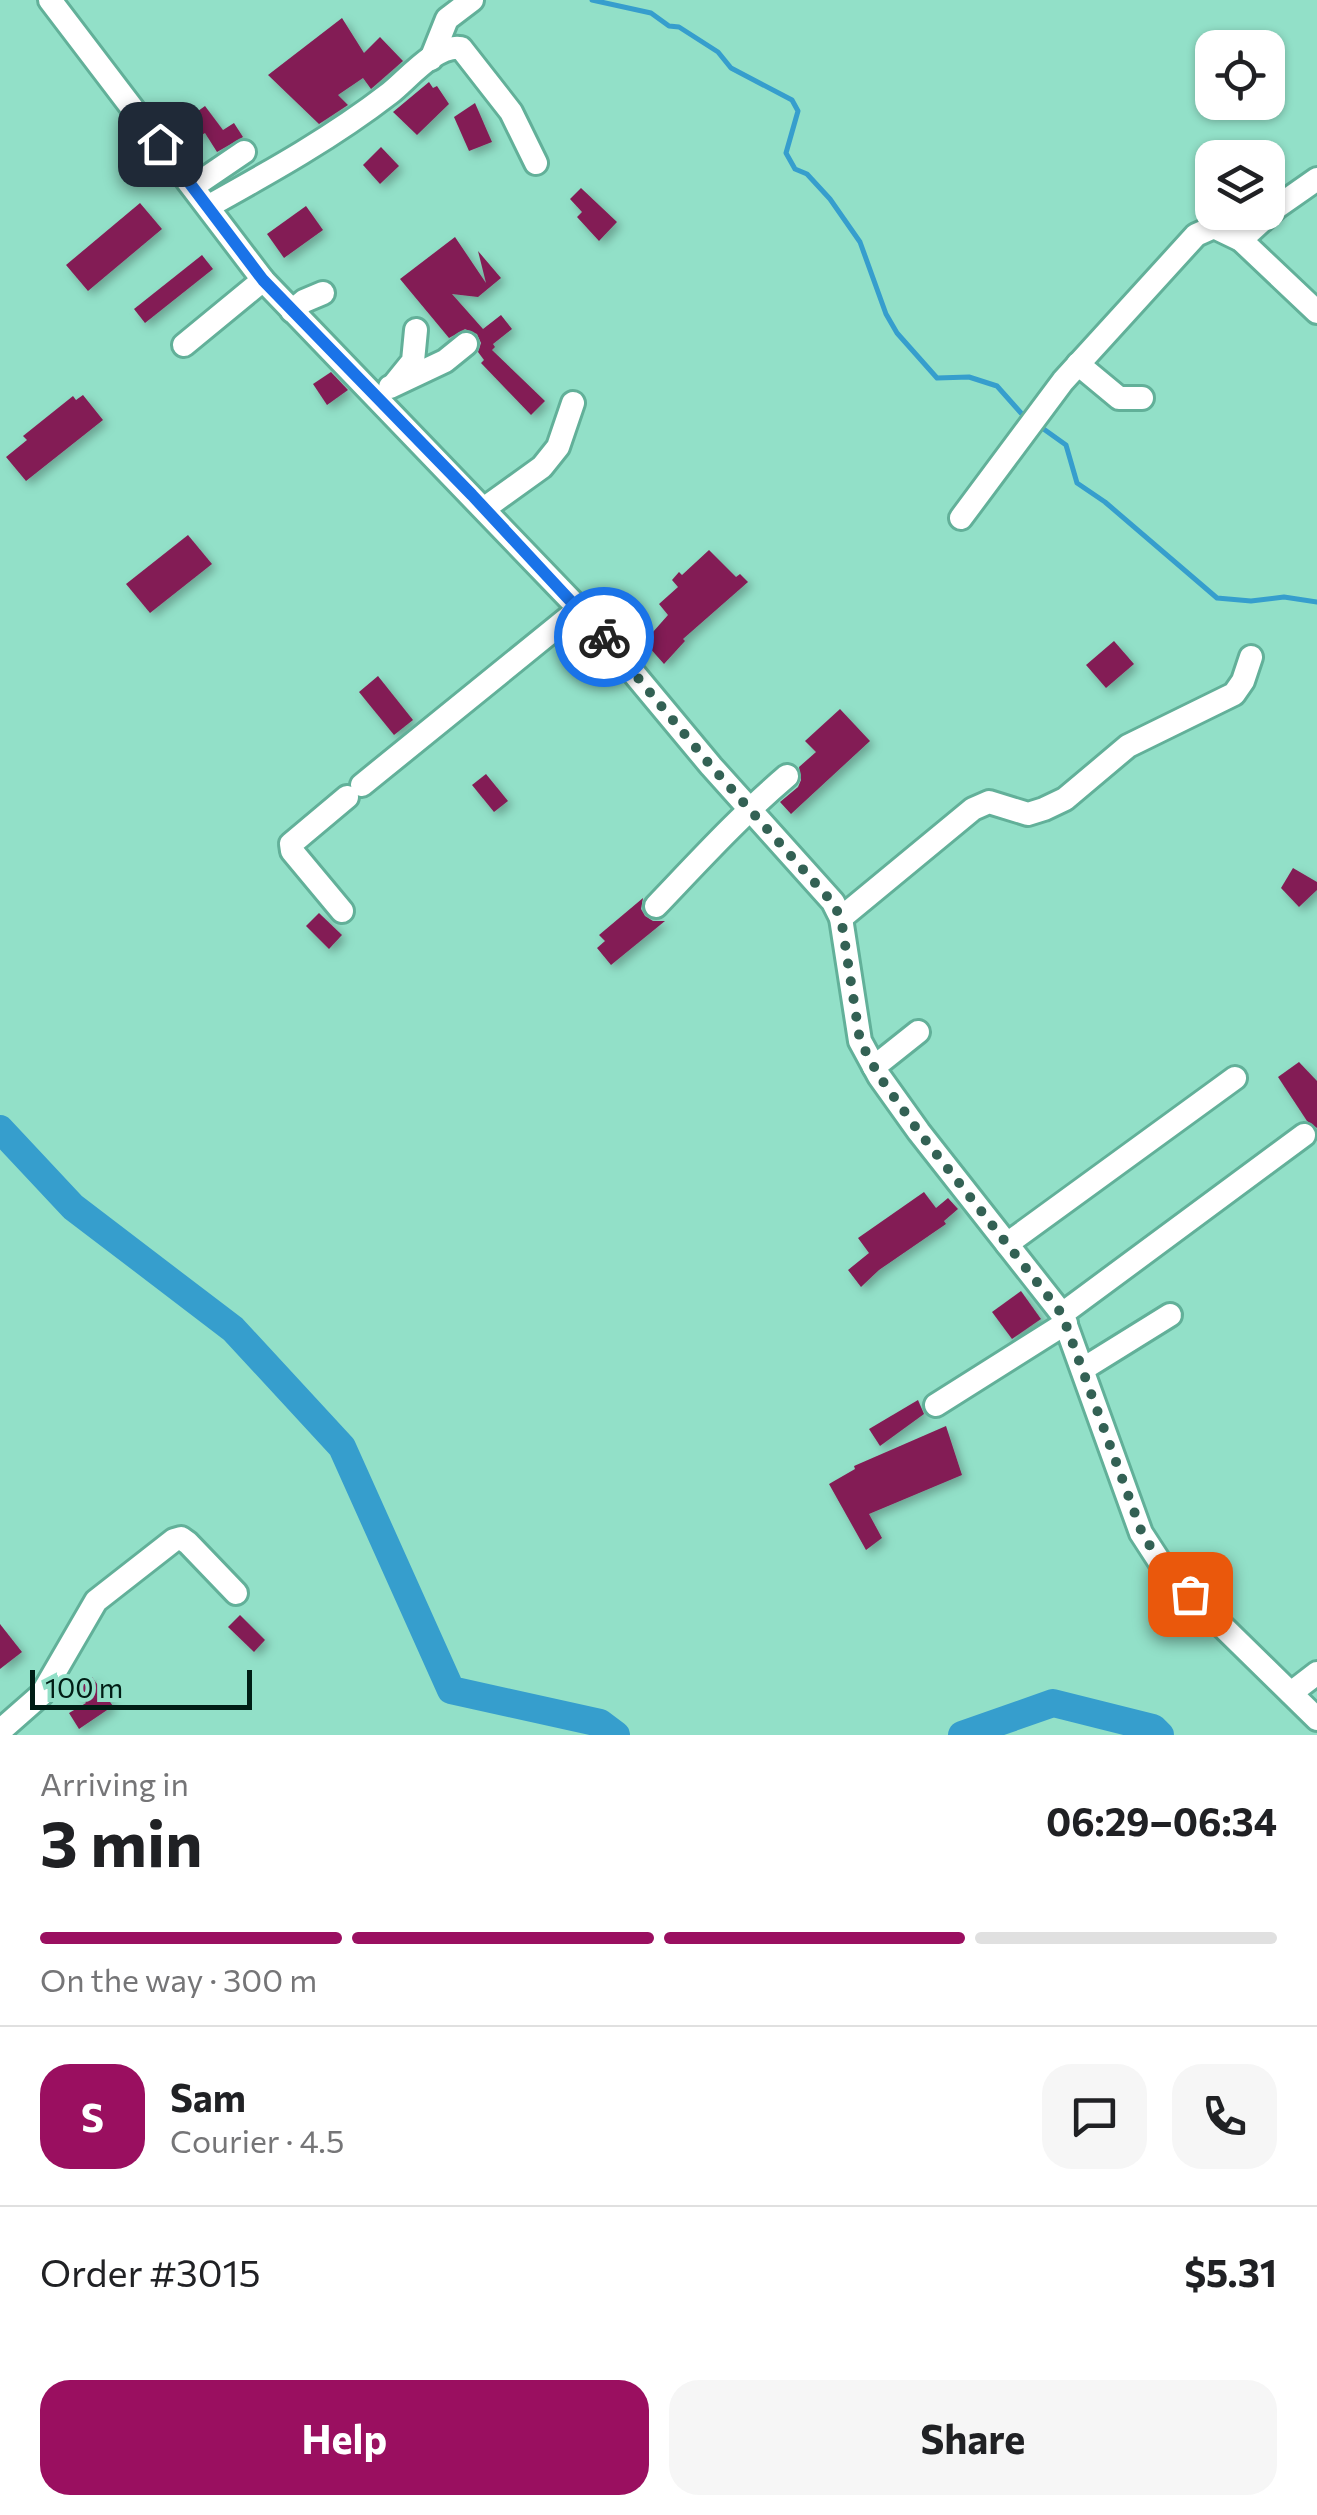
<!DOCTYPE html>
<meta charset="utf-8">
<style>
:root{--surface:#fff;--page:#f6f6f6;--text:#202124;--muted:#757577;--line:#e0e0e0;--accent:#9a0f60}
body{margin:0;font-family:Commissioner,sans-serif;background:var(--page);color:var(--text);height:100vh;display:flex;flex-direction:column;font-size:38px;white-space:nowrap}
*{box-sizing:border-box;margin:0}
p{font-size:32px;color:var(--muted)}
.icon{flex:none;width:55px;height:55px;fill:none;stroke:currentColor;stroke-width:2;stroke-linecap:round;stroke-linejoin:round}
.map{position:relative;height:1735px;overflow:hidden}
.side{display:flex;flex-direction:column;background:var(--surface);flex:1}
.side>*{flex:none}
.buttons{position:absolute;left:1195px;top:30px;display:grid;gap:20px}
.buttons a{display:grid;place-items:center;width:90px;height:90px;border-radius:20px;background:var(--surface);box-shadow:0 2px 8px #0004;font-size:50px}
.scale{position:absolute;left:30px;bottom:25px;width:222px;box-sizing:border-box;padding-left:10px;border:5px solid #001d15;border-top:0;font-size:28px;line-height:35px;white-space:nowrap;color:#001d15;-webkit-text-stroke:8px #92e0c8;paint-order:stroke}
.pin{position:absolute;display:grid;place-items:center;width:85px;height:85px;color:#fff;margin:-42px;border-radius:20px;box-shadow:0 5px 15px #0006}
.courier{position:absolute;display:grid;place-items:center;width:100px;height:100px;margin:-50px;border:8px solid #1a73e8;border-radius:50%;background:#fff;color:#222;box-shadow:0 2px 12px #0007}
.summary em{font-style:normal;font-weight:700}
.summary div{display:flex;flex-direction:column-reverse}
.summary{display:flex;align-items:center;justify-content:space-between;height:170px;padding:0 40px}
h1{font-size:65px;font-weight:700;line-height:75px}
.bar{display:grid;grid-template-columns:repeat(4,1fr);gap:15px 10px;align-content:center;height:120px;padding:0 40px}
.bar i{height:12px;border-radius:8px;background:var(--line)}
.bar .selected{background:var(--accent)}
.bar p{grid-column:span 4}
.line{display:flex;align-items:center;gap:25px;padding:0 40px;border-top:2px solid var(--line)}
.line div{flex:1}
.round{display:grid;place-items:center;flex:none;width:105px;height:105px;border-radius:30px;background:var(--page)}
.button{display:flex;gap:20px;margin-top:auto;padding:20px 40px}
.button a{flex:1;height:115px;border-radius:30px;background:var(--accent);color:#fff;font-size:40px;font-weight:700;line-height:115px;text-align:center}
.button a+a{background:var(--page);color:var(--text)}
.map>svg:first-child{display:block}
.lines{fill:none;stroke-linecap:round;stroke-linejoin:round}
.stream{stroke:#369ecd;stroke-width:5}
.river{stroke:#369ecd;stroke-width:28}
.building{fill:#831d54;filter:url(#shadow)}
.minor-casing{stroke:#62b099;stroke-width:28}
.minor{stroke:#fff;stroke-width:22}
.done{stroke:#336154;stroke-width:10;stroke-dasharray:0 18}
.route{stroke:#1a73e8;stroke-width:12}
</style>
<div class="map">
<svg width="1317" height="1735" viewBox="0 0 1317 1735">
<defs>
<filter id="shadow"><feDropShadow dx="4.5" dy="4.5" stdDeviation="5" flood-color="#0004"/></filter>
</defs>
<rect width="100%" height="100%" fill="#92e0c8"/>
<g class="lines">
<g class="stream">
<path d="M 592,0 L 651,13 L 669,26 L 679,27 L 718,52 L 731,68 L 792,100 L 798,111 L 786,153 L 795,169 L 807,174 L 830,199 L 860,242 L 886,314 L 897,333 L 937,378 L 969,377 L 997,386 L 1021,413"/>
<path d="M 1038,425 L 1066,445 L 1077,483 L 1105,502 L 1217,598 L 1251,601 L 1284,597 L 1317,602"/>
</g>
<g class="river">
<path d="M 0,1129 L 73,1207 L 233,1329 L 342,1447 L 451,1690 L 600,1723 L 616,1735"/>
<path d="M 962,1735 L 1053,1703 L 1153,1728 L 1160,1735"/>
</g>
</g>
<g class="building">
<path d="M 342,18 L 364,53 L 380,37 L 403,61 L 371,89 L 363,78 L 338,95 L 348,105 L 319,124 L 268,75 Z"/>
<path d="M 429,82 L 433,88 L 437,86 L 449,104 L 417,135 L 393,112 Z"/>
<path d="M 475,103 L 492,142 L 469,151 L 454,117 Z"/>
<path d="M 205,106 L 223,130 L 234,123 L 243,137 L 217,152 L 205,133 L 200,136 L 187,119 Z"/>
<path d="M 381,147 L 399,166 L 380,184 L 363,165 Z"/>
<path d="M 581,188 L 617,222 L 599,241 L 577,217 L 582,212 L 570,199 Z"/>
<path d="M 140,203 L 162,229 L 88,291 L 66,265 Z"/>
<path d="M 306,206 L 323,230 L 284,258 L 267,234 Z"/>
<path d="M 455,237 L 486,283 L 478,251 L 501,278 L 478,297 L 452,294 L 483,329 L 501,315 L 512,329 L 493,344 L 495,347 L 492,350 L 545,401 L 531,415 L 481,363 L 484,360 L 478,352 L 481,343 L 477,334 L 465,329 L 449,338 L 400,279 Z"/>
<path d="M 202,255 L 213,269 L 145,323 L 134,309 Z"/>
<path d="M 331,372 L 348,390 L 327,405 L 313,384 Z"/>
<path d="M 83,395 L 103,420 L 26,481 L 6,457 L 27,440 L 23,436 L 73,396 L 76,400 Z"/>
<path d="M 188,535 L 212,564 L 150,613 L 126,584 Z"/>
<path d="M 709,550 L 736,577 L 740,574 L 748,582 L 683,639 L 685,641 L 664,664 L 648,646 L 637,654 L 625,639 L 636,629 L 645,641 L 668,615 L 659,604 L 678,587 L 672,580 L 679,572 L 682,575 Z"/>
<path d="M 1114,641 L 1134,664 L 1106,688 L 1086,665 Z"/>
<path d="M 378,676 L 413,720 L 394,735 L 359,692 Z"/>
<path d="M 840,709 L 870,741 L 791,814 L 780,802 L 798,787 L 801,780 L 799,767 L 816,752 L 805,741 Z"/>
<path d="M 486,774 L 508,801 L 494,812 L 472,785 Z"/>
<path d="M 1293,868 L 1317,882 L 1317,890 L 1299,907 L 1281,888 Z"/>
<path d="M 643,898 L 641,909 L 645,916 L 653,921 L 665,921 L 611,965 L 597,948 L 605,941 L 599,935 Z"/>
<path d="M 319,913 L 342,935 L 329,949 L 306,926 Z"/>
<path d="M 1299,1062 L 1317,1081 L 1317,1128 L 1307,1121 L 1278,1077 Z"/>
<path d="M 924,1192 L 936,1208 L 948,1198 L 958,1209 L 944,1221 L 946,1224 L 879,1270 L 861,1287 L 848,1270 L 869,1253 L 858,1238 Z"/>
<path d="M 1021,1291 L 1041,1319 L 1012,1339 L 992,1312 Z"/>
<path d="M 918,1400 L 924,1414 L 880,1446 L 869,1429 Z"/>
<path d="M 946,1426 L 962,1475 L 869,1514 L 882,1538 L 866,1550 L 829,1484 L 855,1469 L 854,1466 Z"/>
<path d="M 240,1615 L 265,1640 L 254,1652 L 228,1627 Z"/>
<path d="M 0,1624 L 22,1652 L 0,1669 Z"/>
<path d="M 92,1677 L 113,1706 L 79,1729 L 69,1713 L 86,1703 L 76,1689 Z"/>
</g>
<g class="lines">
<defs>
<g id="minor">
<path d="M 50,0 L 263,280 L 587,617 L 711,766 L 833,902 L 841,918 L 860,1041 L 879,1076 L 919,1132 L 1062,1314 L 1141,1533 L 1165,1570 L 1317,1719"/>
<path d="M 431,59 L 447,19 L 472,0"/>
<path d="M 194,186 L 244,152"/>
<path d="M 209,206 C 272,171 333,137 390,93 C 408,79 436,44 461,48 L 511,112 L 536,163"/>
<path d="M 1241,240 L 1277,207 L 1317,179"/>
<path d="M 292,311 L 304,301 L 323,293"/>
<path d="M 184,345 L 263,280"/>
<path d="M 1078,364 L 1119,398 L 1142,398"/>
<path d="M 396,382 L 413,361 L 416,330"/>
<path d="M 390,387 L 445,361 L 466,344"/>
<path d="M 485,508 L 542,467 L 558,447 L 573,403"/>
<path d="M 961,518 L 1063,381 L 1196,235 L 1214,227 L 1241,240 L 1317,312"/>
<path d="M 362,785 L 579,609"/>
<path d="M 656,906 C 699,861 740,816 787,776"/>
<path d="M 342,911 L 292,851 L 291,844 L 347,797"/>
<path d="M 841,918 L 973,809 L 989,802 L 1028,814 L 1044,809 L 1065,799 L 1128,746 L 1234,694 L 1243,681 L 1251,657"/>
<path d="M 874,1067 L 918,1032"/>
<path d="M 1007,1244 L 1235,1078"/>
<path d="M 1062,1314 L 1304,1135"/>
<path d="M 1083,1369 L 1170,1315"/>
<path d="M 936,1405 L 1066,1323"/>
<path d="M 1291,1693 L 1317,1673"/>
<path d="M 0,1731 L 42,1694 L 96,1601 L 174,1540 L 181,1538 L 188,1543 L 236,1593"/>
</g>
</defs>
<use href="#minor" class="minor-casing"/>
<use href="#minor" class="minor"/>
</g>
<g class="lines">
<path class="done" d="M 604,637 L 711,766 L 832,902 L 841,918 L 860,1041 L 879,1076 L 919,1132 L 1062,1314 L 1142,1533 L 1165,1570 L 1190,1594"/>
<path class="route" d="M 160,144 L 263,280 L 472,495 L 604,637"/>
</g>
</svg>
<div class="buttons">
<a><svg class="icon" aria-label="locate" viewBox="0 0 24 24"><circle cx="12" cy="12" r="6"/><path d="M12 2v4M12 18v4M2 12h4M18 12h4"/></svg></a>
<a><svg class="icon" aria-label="layers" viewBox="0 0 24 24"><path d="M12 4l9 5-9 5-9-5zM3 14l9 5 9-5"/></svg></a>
</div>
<div class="scale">100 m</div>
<div class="pin" style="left:1190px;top:1594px;background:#ea580c"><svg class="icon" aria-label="bag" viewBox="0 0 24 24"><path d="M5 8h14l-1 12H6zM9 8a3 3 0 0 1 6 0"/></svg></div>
<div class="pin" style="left:160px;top:144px;background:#1f2937"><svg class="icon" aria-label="home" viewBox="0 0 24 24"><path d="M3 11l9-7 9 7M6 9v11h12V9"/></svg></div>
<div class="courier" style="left:604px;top:637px"><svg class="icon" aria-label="bike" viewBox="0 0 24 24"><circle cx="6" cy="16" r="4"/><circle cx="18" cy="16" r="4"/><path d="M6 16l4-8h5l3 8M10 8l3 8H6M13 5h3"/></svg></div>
</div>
<section class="side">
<div class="summary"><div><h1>3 min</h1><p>Arriving in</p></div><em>06:29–06:34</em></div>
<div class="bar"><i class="selected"></i><i class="selected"></i><i class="selected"></i><i></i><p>On the way · 300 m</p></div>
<div class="line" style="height:180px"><b class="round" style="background:var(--accent);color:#fff">S</b><div><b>Sam</b><p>Courier · 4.5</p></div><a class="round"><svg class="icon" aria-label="chat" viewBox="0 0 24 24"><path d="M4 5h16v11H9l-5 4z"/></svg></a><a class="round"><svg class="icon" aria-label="phone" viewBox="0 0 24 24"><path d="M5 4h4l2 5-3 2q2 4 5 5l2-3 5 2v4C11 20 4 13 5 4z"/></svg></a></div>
<div class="line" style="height:130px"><div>Order #3015</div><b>$5.31</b></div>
<div class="button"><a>Help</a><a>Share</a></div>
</section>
